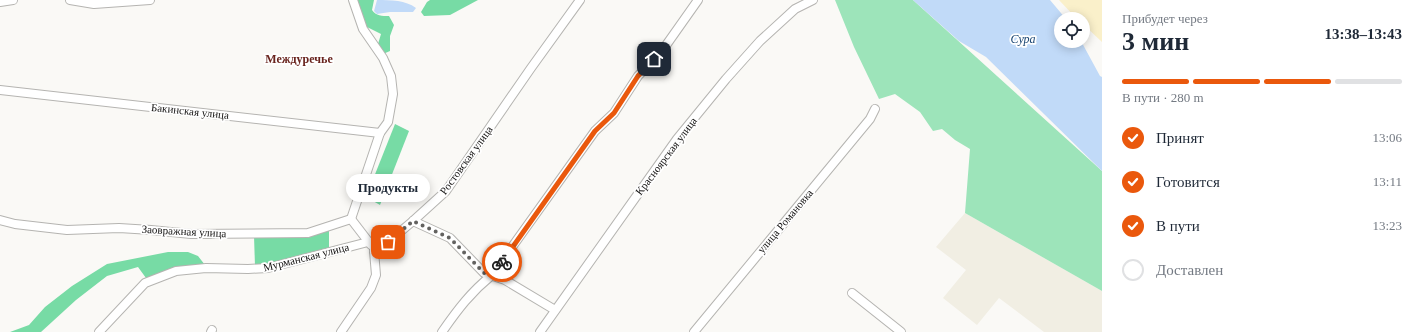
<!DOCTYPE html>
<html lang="ru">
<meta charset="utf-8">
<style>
:root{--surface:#fff;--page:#f2f2f3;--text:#1f2937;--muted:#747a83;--line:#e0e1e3;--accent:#ea580c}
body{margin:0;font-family:Georgia,serif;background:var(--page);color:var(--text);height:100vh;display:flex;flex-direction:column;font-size:15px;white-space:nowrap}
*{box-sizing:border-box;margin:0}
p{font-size:13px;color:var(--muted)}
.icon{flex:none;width:22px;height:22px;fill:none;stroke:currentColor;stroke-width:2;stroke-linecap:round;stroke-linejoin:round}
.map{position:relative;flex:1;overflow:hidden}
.drawer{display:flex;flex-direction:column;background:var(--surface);width:320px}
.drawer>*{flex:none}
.buttons{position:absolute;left:1054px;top:12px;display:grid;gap:8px}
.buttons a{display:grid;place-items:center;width:36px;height:36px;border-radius:50%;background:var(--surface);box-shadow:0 2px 10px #0003;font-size:20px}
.pin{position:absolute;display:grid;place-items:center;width:34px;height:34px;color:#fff;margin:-17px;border-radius:8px;box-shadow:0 2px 6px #0006}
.courier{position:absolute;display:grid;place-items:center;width:40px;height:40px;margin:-20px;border:3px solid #ea580c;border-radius:50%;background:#fff;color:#222;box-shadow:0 1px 5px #0007}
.bubble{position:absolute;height:28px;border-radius:14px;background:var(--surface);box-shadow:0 2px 10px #0003;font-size:13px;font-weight:800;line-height:28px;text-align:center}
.summary em{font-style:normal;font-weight:800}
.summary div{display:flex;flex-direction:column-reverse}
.summary{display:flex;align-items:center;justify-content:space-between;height:68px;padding:0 20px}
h1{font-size:26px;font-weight:800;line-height:30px}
.bar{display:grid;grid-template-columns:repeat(4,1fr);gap:6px 4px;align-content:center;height:48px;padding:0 20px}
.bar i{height:5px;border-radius:3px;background:var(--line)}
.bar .active{background:var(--accent)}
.bar p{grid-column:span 4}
ol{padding:0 20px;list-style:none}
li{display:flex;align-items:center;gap:12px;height:44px}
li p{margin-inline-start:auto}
li .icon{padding:4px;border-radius:50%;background:var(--accent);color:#fff;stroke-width:4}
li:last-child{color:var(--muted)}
li i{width:22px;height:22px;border:2px solid var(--line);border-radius:50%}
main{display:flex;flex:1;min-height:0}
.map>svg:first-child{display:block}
.built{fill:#f1eee3}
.green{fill:#9de4ba}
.forest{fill:#77dba5}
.sand{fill:#faf0ca}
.water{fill:#c1daf8}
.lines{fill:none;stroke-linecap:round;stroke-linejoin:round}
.minor-casing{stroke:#b5b4b1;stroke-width:10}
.minor{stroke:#fff;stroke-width:8}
.done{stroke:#636260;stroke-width:4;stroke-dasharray:0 7.2}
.route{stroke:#ea580c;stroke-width:5}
.labels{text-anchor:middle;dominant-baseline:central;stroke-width:3.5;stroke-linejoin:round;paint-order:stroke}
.street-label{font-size:11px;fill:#121110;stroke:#fff}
.water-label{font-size:12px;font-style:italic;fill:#174371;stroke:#fff}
.neighbourhood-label{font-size:12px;font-weight:bold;fill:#69241e;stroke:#fff}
</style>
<main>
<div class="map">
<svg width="1102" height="332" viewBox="0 0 1102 332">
<rect width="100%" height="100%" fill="#faf9f6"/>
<path class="built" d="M 965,213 L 1102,291 L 1102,332 L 1044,332 L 999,298 L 977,325 L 943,298 L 966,270 L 936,247 Z"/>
<path class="green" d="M 835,0 L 913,0 L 1102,171 L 1102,291 L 965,213 L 970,149 L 955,140 L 942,129 L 933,131 L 920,112 L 895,94 L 879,99 L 854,47 Z"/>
<g class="forest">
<path d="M 357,0 L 374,0 L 372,10 C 376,16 382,16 389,16 L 394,25 L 390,36 L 390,51 L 383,54 L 378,44 L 381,34 L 367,27 Z"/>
<path d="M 430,0 L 478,0 L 450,15 L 424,16 L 421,12 L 427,2 Z"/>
<path d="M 395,124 L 409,131 L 380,205 L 366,197 Z"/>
<path d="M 329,229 L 329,248 L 267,264 L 255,266 L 254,236 Z"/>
<path d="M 168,252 L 188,252 L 198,256 L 205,265 L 175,268 L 146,278 L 138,267 L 107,276 L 76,300 L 41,332 L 10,332 L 29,325 L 45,307 L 72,286 L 107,264 Z"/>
</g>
<path class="sand" d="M 1059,0 L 1102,0 L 1102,42 L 1083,24 L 1083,19 L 1077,19 Z"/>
<g class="water">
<path d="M 377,0 C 392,0 405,0 416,8 L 413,12 L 390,12 L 377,14 L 374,11 Z"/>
<path d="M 913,0 L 1050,0 L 1066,19 L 1061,19 L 1061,41 L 1081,41 L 1100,76 L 1102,77 L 1102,171 L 986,57 L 959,41 Z"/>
</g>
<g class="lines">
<defs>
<g id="minor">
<path d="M 70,0 L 94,4 L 150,0"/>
<path d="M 0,2 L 13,0"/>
<path d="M 0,90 L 380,133"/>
<path d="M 351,219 L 380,133 L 388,122 L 393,94 L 391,76 L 383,58 L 363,29 L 353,0"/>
<path d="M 351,219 L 371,245"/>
<path d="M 0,220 L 15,224 L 67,230 L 119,228 L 151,230 L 191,234 L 308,233 L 351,219"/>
<path d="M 413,221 L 450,238 L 484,273 L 505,280 L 555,310"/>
<path d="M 374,251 L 388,242 L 413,221 L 446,191 L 531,68 L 580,0"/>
<path d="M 852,293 L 901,332"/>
<path d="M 99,332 L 145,283 L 176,271 L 206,268 L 248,269 L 268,268 L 368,242"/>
<path d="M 211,332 L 212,330"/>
<path d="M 341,332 L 371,288 L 376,275 L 374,251"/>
<path d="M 442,332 C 458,309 471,292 492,275 L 595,131 L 614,113 L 638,76 L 662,51 L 698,0"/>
<path d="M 540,332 L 677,139 L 726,79 L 760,41 L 795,9 L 813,0"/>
<path d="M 694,332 L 870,119 L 875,109"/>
</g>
</defs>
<use href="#minor" class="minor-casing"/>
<use href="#minor" class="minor"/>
</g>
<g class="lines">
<path class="done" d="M 388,242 L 413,221 L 450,238 L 484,273 L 492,275 L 502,262"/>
<path class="route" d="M 502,262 L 595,131 L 614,113 L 638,76 L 654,59"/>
</g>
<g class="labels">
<g class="street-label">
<text transform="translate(190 111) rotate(6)">Бакинская улица</text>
<text transform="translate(666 156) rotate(-53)">Красноярская улица</text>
<text transform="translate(466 160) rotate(-54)">Ростовская улица</text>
<text transform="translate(785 221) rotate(-50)">улица Романовка</text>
<text transform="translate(184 231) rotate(3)">Заовражная улица</text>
<text transform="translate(306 257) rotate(-14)">Мурманская улица</text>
</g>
<g class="water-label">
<text x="1023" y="39">Сура</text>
</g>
<g class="neighbourhood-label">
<text x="299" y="59">Междуречье</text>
</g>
</g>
</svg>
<div class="buttons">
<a><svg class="icon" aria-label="locate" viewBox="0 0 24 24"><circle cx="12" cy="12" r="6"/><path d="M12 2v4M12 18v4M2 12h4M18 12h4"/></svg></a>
</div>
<div class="pin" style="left:388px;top:242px;background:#ea580c"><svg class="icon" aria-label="bag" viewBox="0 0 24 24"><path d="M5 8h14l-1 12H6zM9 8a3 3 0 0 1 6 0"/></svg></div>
<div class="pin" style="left:654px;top:59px;background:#1f2937"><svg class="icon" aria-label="home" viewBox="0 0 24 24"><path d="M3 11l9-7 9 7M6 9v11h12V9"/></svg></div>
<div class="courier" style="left:502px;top:262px"><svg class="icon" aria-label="bike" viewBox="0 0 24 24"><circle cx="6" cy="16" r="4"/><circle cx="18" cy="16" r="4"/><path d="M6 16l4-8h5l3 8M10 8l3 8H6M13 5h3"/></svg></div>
<div class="bubble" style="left:346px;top:174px;width:84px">Продукты</div>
</div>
<section class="drawer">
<div class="summary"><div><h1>3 мин</h1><p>Прибудет через</p></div><em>13:38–13:43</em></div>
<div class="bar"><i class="active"></i><i class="active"></i><i class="active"></i><i></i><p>В пути · 280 m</p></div>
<ol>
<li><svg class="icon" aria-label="check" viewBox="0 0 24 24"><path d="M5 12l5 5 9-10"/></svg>Принят<p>13:06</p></li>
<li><svg class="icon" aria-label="check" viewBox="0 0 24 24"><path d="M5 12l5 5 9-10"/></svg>Готовится<p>13:11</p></li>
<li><svg class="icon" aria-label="check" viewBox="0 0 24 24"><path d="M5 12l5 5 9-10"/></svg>В пути<p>13:23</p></li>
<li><i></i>Доставлен</li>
</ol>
</section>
</main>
